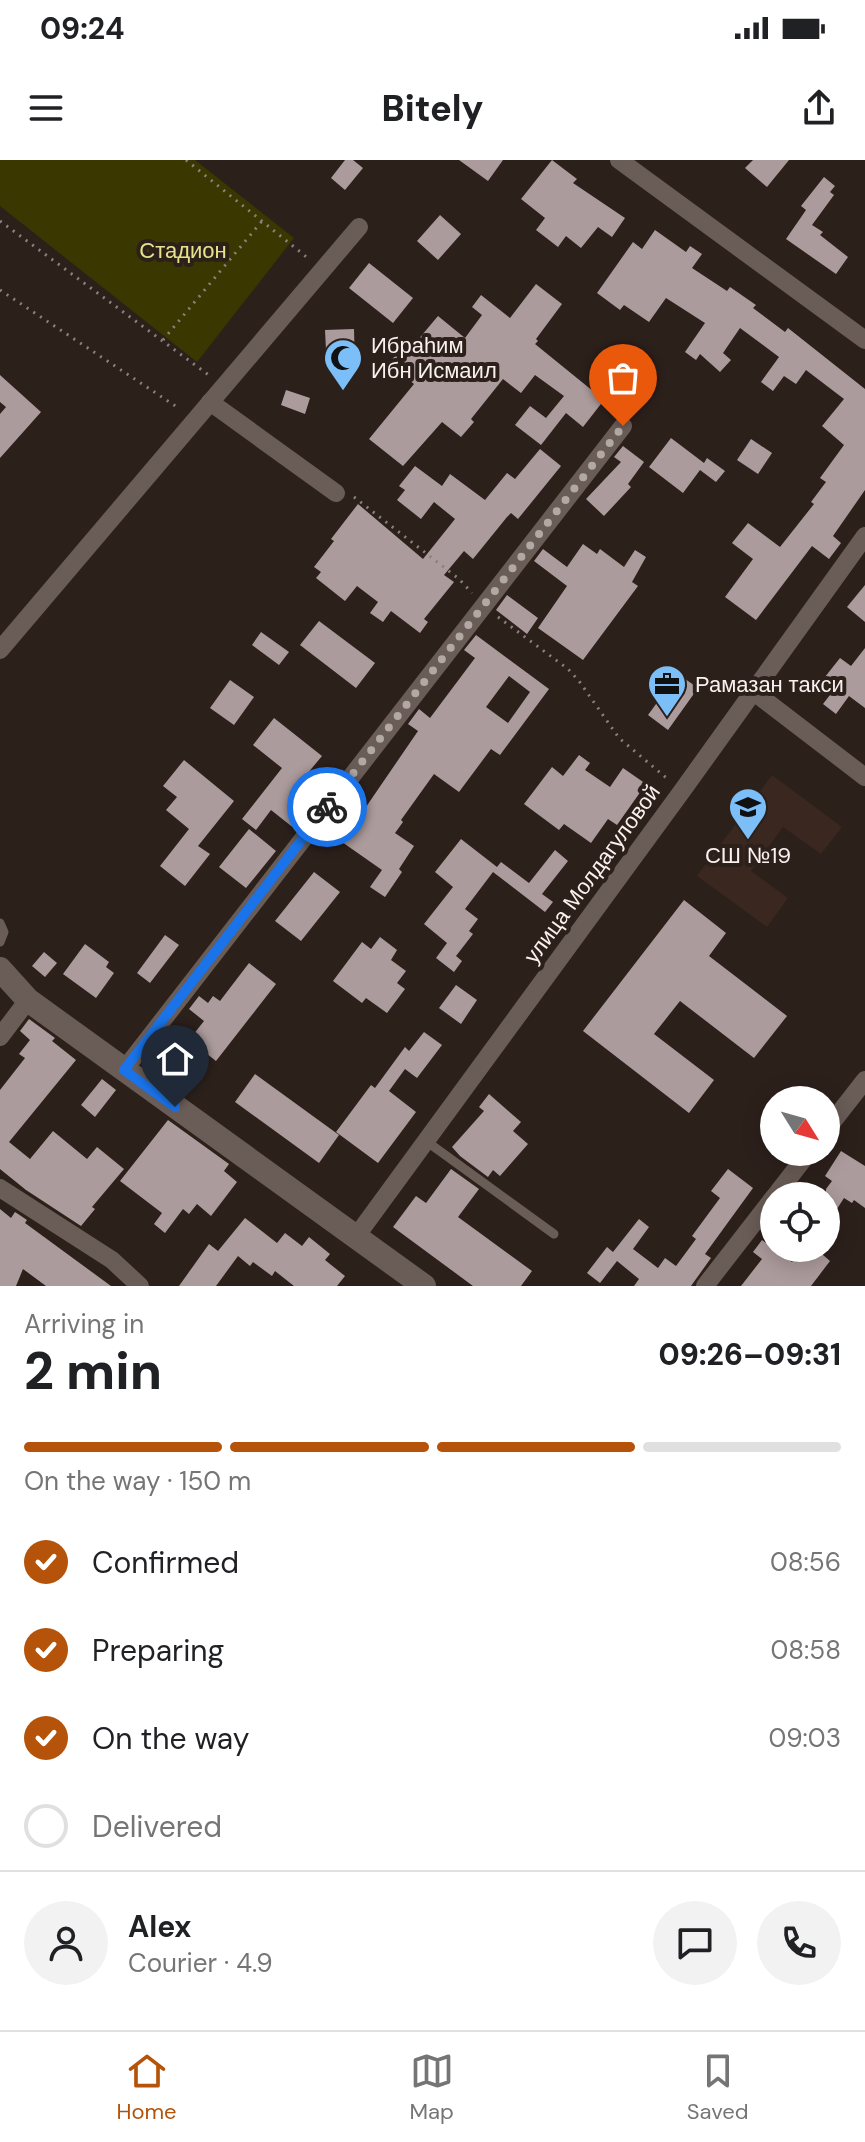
<!DOCTYPE html>
<meta charset="utf-8">
<style>
:root{--surface:#fff;--page:#f2f2f2;--text:#202124;--muted:#757577;--line:#e0e0e0;--accent:#b45309}
body{margin:0;font-family:"DM Sans",sans-serif;background:var(--page);color:var(--text);height:100vh;display:flex;flex-direction:column;font-size:30px;white-space:nowrap}
*{box-sizing:border-box;margin:0}
p{font-size:26px;color:var(--muted)}
.icon{flex:none;width:44px;height:44px;fill:none;stroke:currentColor;stroke-width:2;stroke-linecap:round;stroke-linejoin:round}
.map{position:relative;height:1126px;overflow:hidden}
.panel{display:flex;flex-direction:column;background:var(--surface);flex:1}
.panel>*{flex:none}
.needle{width:52px;rotate:127deg}
.tools{position:absolute;left:760px;top:926px;display:grid;gap:16px}
.tools a{display:grid;place-items:center;width:80px;height:80px;border-radius:50%;background:var(--surface);box-shadow:0 4px 20px #0003;font-size:40px}
.pin{position:absolute;display:grid;place-items:center;width:68px;height:68px;color:#fff;margin:-82px -34px;border-radius:50% 50% 50% 0;rotate:-45deg;box-shadow:0 0 8px #0007}
.pin .icon{rotate:45deg}
.courier{position:absolute;display:grid;place-items:center;width:80px;height:80px;margin:-40px;border:6px solid #1a73e8;border-radius:50%;background:#fff;color:#222;box-shadow:0 2px 10px #0007}
.headline em{font-style:normal;font-weight:800}
.headline div{display:flex;flex-direction:column-reverse}
.headline{display:flex;align-items:center;justify-content:space-between;height:136px;padding:0 24px}
h1{font-size:52px;font-weight:800;line-height:60px}
.bar{display:grid;grid-template-columns:repeat(4,1fr);gap:12px 8px;align-content:center;height:96px;padding:0 24px}
.bar i{height:10px;border-radius:6px;background:var(--line)}
.bar .on{background:var(--accent)}
.bar p{grid-column:span 4}
.line{display:flex;align-items:center;gap:20px;padding:0 24px;border-top:2px solid var(--line)}
.line div{flex:1}
.round{display:grid;place-items:center;flex:none;width:84px;height:84px;border-radius:42px;background:var(--page)}
ol{padding:0 24px;list-style:none}
li{display:flex;align-items:center;gap:24px;height:88px}
li p{margin-inline-start:auto}
li .icon{padding:8px;border-radius:50%;background:var(--accent);color:#fff;stroke-width:4}
li:last-child{color:var(--muted)}
li i{width:44px;height:44px;border:4px solid var(--line);border-radius:50%}
.status{display:flex;justify-content:space-between;align-items:center;height:56px;padding:0 40px;background:var(--surface);direction:ltr}
.status svg{height:22px;fill:currentColor}
header{display:flex;justify-content:space-between;align-items:center;height:104px;padding:0 24px;background:var(--surface);font-size:36px;font-weight:800}
.dock{display:flex;justify-content:space-around;align-items:center;height:112px;border-top:2px solid var(--line);background:var(--surface);font-size:22px;color:var(--muted)}
.dock a{display:grid;justify-items:center;gap:4px}
.dock .on{color:var(--accent)}
.map>svg:first-child{display:block}
.built{fill:#392720}
.green{fill:#3b3700}
.building{fill:#ac9b9c;fill-rule:evenodd}
.lines{fill:none;stroke-linecap:round;stroke-linejoin:round}
.path{stroke:#8b807c;stroke-width:3;stroke-dasharray:2 6;stroke-linecap:butt}
.lane{stroke:#6a5c56;stroke-width:9}
.street{stroke:#6a5c56;stroke-width:18}
.secondary{stroke:#6a5c56;stroke-width:24}
.done{stroke:#b2a8a4;stroke-width:8;stroke-dasharray:0 14.4}
.route{stroke:#1a73e8;stroke-width:10}
.labels{text-anchor:middle;dominant-baseline:central;stroke-width:8;stroke-linejoin:round;paint-order:stroke}
.park-label{font-size:22px;fill:#e7e28a;stroke:#2c201b}
.poi-label{font-size:22px;fill:#faf1ee;stroke:#2c201b;text-anchor:start}
.street-label{font-size:22px;fill:#faf1ee;stroke:#2c201b}
</style>
<div class="status"><b>09:24</b><svg viewBox="0 0 49 12"><path d="M0 12V9h3v3zM5 12V6h3v6zM10 12V3h3v9zM15 12V0h3v12zM26 1h20v11H26zM47 4h2v5h-2z"/></svg></div>
<header><svg class="icon" aria-label="menu" viewBox="0 0 24 24"><path d="M4 6h16M4 12h16M4 18h16"/></svg>Bitely<svg class="icon" aria-label="share" viewBox="0 0 24 24"><path d="M12 15V3M7 8l5-5 5 5M5 13v7h14v-7"/></svg></header>
<div class="map">
<svg width="865" height="1126" viewBox="0 0 865 1126">
<rect width="100%" height="100%" fill="#2c201b"/>
<path class="built" d="M 772,615 L 842,667 L 821,694 L 783,667 L 751,711 L 788,738 L 767,767 L 697,716 Z"/>
<path class="green" d="M 0,0 L 195,0 L 294,78 L 197,202 L 0,46 Z"/>
<g class="building">
<path d="M 345,0 L 353,0 L 363,8 L 345,30 L 331,18 Z"/>
<path d="M 459,0 L 503,0 L 488,21 Z"/>
<path d="M 552,0 L 577,19 L 573,23 L 625,58 L 612,77 L 598,67 L 581,88 L 566,76 L 558,87 L 536,70 L 545,58 L 521,39 Z"/>
<path d="M 753,0 L 789,0 L 767,27 L 745,8 Z"/>
<path d="M 824,17 L 835,26 L 830,32 L 834,35 L 812,65 L 823,72 L 820,75 L 848,97 L 836,114 L 786,79 L 806,50 L 801,46 Z"/>
<path d="M 440,55 L 461,74 L 438,100 L 417,81 Z"/>
<path d="M 655,70 L 686,92 L 690,86 L 702,94 L 692,108 L 727,131 L 730,127 L 756,145 L 753,148 L 785,172 L 788,168 L 865,229 L 865,330 L 833,376 L 841,383 L 829,399 L 812,386 L 756,460 L 725,437 L 753,399 L 732,383 L 748,363 L 780,387 L 814,344 L 811,342 L 826,322 L 820,318 L 844,285 L 822,266 L 844,239 L 806,210 L 796,224 L 784,216 L 773,231 L 761,222 L 779,197 L 740,168 L 723,193 L 731,200 L 720,212 L 700,194 L 696,200 L 685,192 L 705,163 L 666,138 L 649,162 L 624,145 L 620,150 L 597,133 L 633,82 L 642,89 Z"/>
<path d="M 369,103 L 413,138 L 393,163 L 349,128 Z"/>
<path d="M 536,124 L 562,144 L 536,179 L 538,181 L 535,184 L 604,240 L 583,267 L 566,253 L 541,285 L 515,265 L 530,246 L 546,258 L 564,236 L 535,215 L 521,233 L 503,219 L 471,259 L 474,262 L 461,277 L 442,262 L 403,306 L 369,279 L 414,224 L 389,203 L 401,189 L 406,194 L 438,156 L 465,178 L 482,155 L 472,147 L 481,135 L 510,158 Z"/>
<path d="M 354,169 L 355,209 L 327,210 L 325,170 Z"/>
<path d="M 0,215 L 41,252 L 0,298 L 0,254 L 6,247 L 0,242 Z"/>
<path d="M 286,230 L 310,238 L 305,254 L 281,245 Z"/>
<path d="M 671,278 L 704,303 L 707,298 L 725,311 L 716,322 L 700,310 L 683,333 L 649,307 Z"/>
<path d="M 751,279 L 772,293 L 758,314 L 737,300 Z"/>
<path d="M 623,286 L 644,302 L 628,324 L 631,327 L 604,356 L 586,339 L 621,302 L 614,297 Z"/>
<path d="M 540,289 L 561,306 L 518,359 L 511,353 L 507,357 L 473,399 L 464,391 L 444,415 L 454,422 L 424,459 L 428,462 L 420,473 L 391,451 L 383,462 L 370,453 L 378,442 L 357,426 L 345,441 L 316,418 L 321,412 L 314,407 L 334,381 L 331,379 L 358,344 L 423,399 L 455,359 L 434,342 L 421,359 L 397,340 L 405,330 L 399,326 L 415,306 L 442,326 L 450,314 L 485,340 L 507,313 L 515,319 Z"/>
<path d="M 583,384 L 597,394 L 600,389 L 624,407 L 635,390 L 646,397 L 632,422 L 638,426 L 583,500 L 538,468 L 567,426 L 534,401 L 543,389 L 567,407 Z"/>
<path d="M 865,425 L 865,462 L 847,447 Z"/>
<path d="M 507,435 L 538,458 L 527,474 L 496,450 Z"/>
<path d="M 319,461 L 375,503 L 356,528 L 300,485 Z"/>
<path d="M 261,472 L 289,492 L 279,505 L 252,485 Z"/>
<path d="M 476,475 L 549,529 L 500,595 L 491,589 L 459,632 L 434,614 L 401,660 L 403,662 L 395,673 L 414,686 L 399,709 L 402,712 L 385,737 L 370,727 L 382,710 L 342,682 L 418,571 L 408,564 L 419,549 L 430,558 L 475,498 L 464,490 ZM 509,516 L 530,532 L 508,563 L 486,547 Z"/>
<path d="M 865,488 L 865,548 L 849,536 L 836,554 L 823,544 L 833,531 L 821,522 L 840,498 L 851,506 Z"/>
<path d="M 678,514 L 698,528 L 668,570 L 648,555 Z"/>
<path d="M 230,520 L 254,537 L 234,565 L 210,548 Z"/>
<path d="M 274,558 L 322,596 L 292,632 L 312,648 L 295,669 L 271,650 L 256,670 L 242,659 L 282,608 L 253,585 Z"/>
<path d="M 579,595 L 590,603 L 585,610 L 610,627 L 623,608 L 646,624 L 617,665 L 608,659 L 591,683 L 564,664 L 559,670 L 524,644 L 552,607 L 563,616 Z"/>
<path d="M 184,600 L 234,641 L 198,686 L 210,694 L 185,726 L 160,706 L 189,669 L 166,650 L 177,637 L 163,626 Z"/>
<path d="M 249,669 L 276,691 L 246,728 L 219,707 Z"/>
<path d="M 461,679 L 497,707 L 501,702 L 529,723 L 555,690 L 568,701 L 542,734 L 553,742 L 545,752 L 493,712 L 465,749 L 478,759 L 469,771 L 473,774 L 456,796 L 462,801 L 454,812 L 436,798 L 447,783 L 424,764 L 453,727 L 435,712 Z"/>
<path d="M 314,712 L 340,732 L 301,781 L 275,761 Z"/>
<path d="M 684,740 L 726,773 L 709,796 L 787,856 L 754,898 L 680,841 L 654,874 L 714,920 L 689,953 L 583,871 Z"/>
<path d="M 165,775 L 179,785 L 150,823 L 137,813 Z"/>
<path d="M 380,777 L 397,790 L 391,800 L 406,811 L 397,823 L 405,829 L 387,853 L 366,838 L 362,843 L 333,821 L 362,782 L 371,789 Z"/>
<path d="M 85,784 L 109,802 L 106,807 L 114,813 L 96,838 L 63,814 Z"/>
<path d="M 44,792 L 57,803 L 45,817 L 32,806 Z"/>
<path d="M 249,803 L 276,824 L 216,901 L 189,880 L 204,861 L 189,849 L 199,836 L 208,843 L 213,836 L 220,841 Z"/>
<path d="M 456,825 L 477,840 L 461,864 L 439,848 Z"/>
<path d="M 29,859 L 55,878 L 52,881 L 76,900 L 9,982 L 30,999 L 53,971 L 87,999 L 97,987 L 124,1009 L 92,1047 L 95,1049 L 81,1066 L 26,1030 L 0,1009 L 0,930 L 25,898 L 19,894 L 30,880 L 20,871 Z"/>
<path d="M 424,872 L 442,885 L 417,918 L 405,909 L 389,931 L 416,952 L 378,1003 L 336,972 L 371,925 L 375,928 L 405,887 L 409,891 Z"/>
<path d="M 255,914 L 339,975 L 319,1003 L 235,942 Z"/>
<path d="M 102,919 L 116,930 L 95,957 L 81,945 Z"/>
<path d="M 489,934 L 521,962 L 513,971 L 528,984 L 500,1016 L 493,1010 L 488,1017 L 460,996 L 452,987 L 484,951 L 479,947 Z"/>
<path d="M 168,960 L 229,1004 L 224,1011 L 237,1022 L 211,1056 L 197,1044 L 189,1054 L 183,1049 L 165,1073 L 154,1064 L 162,1053 L 120,1021 Z"/>
<path d="M 841,991 L 865,1006 L 865,1048 L 854,1040 L 852,1043 L 844,1038 L 826,1066 L 826,1029 L 832,1021 L 825,1016 Z"/>
<path d="M 451,1009 L 479,1029 L 458,1057 L 532,1111 L 521,1126 L 473,1126 L 393,1067 L 416,1036 L 426,1043 Z"/>
<path d="M 728,1009 L 753,1028 L 705,1094 L 711,1098 L 691,1126 L 634,1126 L 639,1119 L 617,1101 L 600,1123 L 587,1113 L 607,1087 L 613,1092 L 639,1059 L 649,1067 L 633,1089 L 658,1108 L 665,1098 L 676,1106 L 696,1079 L 692,1076 L 720,1038 L 711,1031 Z"/>
<path d="M 0,1049 L 11,1058 L 15,1052 L 27,1060 L 25,1063 L 111,1126 L 46,1126 L 23,1109 L 16,1126 L 0,1126 Z"/>
<path d="M 245,1058 L 277,1083 L 285,1073 L 302,1086 L 309,1077 L 330,1094 L 325,1100 L 345,1116 L 337,1126 L 294,1126 L 275,1111 L 272,1116 L 253,1102 L 250,1106 L 238,1096 L 216,1126 L 179,1126 L 209,1084 L 218,1091 Z"/>
<path d="M 762,1080 L 792,1102 L 805,1088 L 815,1088 L 830,1101 L 811,1126 L 741,1126 L 762,1099 L 753,1092 Z"/>
</g>
<g class="lines">
<g class="path">
<path d="M 186,0 L 309,99"/>
<path d="M 0,61 L 210,216"/>
<path d="M 0,130 L 180,249"/>
<path d="M 163,180 L 262,61"/>
<path d="M 354,337 L 459,419 L 472,433"/>
<path d="M 498,457 L 568,509 L 579,521 L 619,578 L 670,621"/>
</g>
<g class="lane">
<path d="M 0,763 L 4,772 L 0,782"/>
<path d="M 426,981 L 554,1074"/>
</g>
<g class="street">
<path d="M 619,0 L 865,180"/>
<path d="M 210,242 L 336,333"/>
<path d="M 0,490 L 359,67"/>
<path d="M 754,532 L 865,617"/>
<path d="M 0,877 L 28,840"/>
<path d="M 124,910 L 623,266"/>
<path d="M 826,970 L 865,920"/>
<path d="M 0,1028 L 112,1100 L 140,1126"/>
<path d="M 775,1036 L 809,992"/>
<path d="M 355,1078 L 682,631 L 865,376"/>
<path d="M 705,1126 L 774,1037"/>
</g>
<path class="secondary" d="M 0,809 L 28,840 L 424,1126"/>
</g>
<g class="lines">
<path class="done" d="M 327,647 L 623,266"/>
<path class="route" d="M 175,947 L 124,910 L 327,647"/>
</g>
<defs>
<symbol id="mosque-pin" viewBox="-11 -11 22 30"><path d="M0 17L-7.5 6A9.5 9.5 0 1 1 7.5 6Z" fill="#7bbef8" stroke="#2c201b"/><path d="M3.5-4.9A6 6 0 1 0 3.5 4.9A5 5 0 1 1 3.5-4.9Z" fill="#111"/></symbol>
<symbol id="office-pin" viewBox="-11 -11 22 30"><path d="M0 17L-7.5 6A9.5 9.5 0 1 1 7.5 6Z" fill="#7bbef8" stroke="#2c201b"/><path d="M-6-3h4V-5.5h4V-3h4V5H-6ZM-1-4.5V-3h2v-1.5ZM-6 0V1H6V0Z" fill="#111"/></symbol>
<symbol id="school-pin" viewBox="-11 -11 22 30"><path d="M0 17L-7.5 6A9.5 9.5 0 1 1 7.5 6Z" fill="#7bbef8" stroke="#2c201b"/><path d="M0-5L7-2L0 1L-7-2ZM-4 1L0 2.5L4 1V4Q0 6-4 4Z" fill="#111"/></symbol>
</defs>
<g fill-rule="evenodd">
<use href="#mosque-pin" x="321" y="176" width="44" height="60"/>
<use href="#office-pin" x="645" y="502" width="44" height="60"/>
<use href="#school-pin" x="726" y="625" width="44" height="60"/>
</g>
<g class="labels">
<g class="park-label">
<text x="183" y="90">Стадион</text>
</g>
<g class="poi-label">
<text x="371" y="185">Ибраһим<tspan x="371" dy="25">Ибн Исмаил</tspan></text>
<text x="695" y="524">Рамазан такси</text>
<text x="748" y="695" text-anchor="middle">СШ №19</text>
</g>
<g class="street-label">
<text transform="translate(592 714) rotate(-54)">улица Молдагуловой</text>
</g>
</g>
</svg>
<div class="tools">
<a><svg class="needle" viewBox="-14 -14 28 28"><path d="M0-13l5 13h-10z" fill="#e53935"/><path d="M0 13l5-13h-10z" fill="#757577"/></svg></a>
<a><svg class="icon" aria-label="locate" viewBox="0 0 24 24"><circle cx="12" cy="12" r="6"/><path d="M12 2v4M12 18v4M2 12h4M18 12h4"/></svg></a>
</div>
<div class="pin" style="left:623px;top:266px;background:#ea580c"><svg class="icon" aria-label="bag" viewBox="0 0 24 24"><path d="M5 8h14l-1 12H6zM9 8a3 3 0 0 1 6 0"/></svg></div>
<div class="pin" style="left:175px;top:947px;background:#1f2937"><svg class="icon" aria-label="home" viewBox="0 0 24 24"><path d="M3 11l9-7 9 7M6 9v11h12V9"/></svg></div>
<div class="courier" style="left:327px;top:647px"><svg class="icon" aria-label="bike" viewBox="0 0 24 24"><circle cx="6" cy="16" r="4"/><circle cx="18" cy="16" r="4"/><path d="M6 16l4-8h5l3 8M10 8l3 8H6M13 5h3"/></svg></div>
</div>
<section class="panel">
<div class="headline"><div><h1>2 min</h1><p>Arriving in</p></div><em>09:26–09:31</em></div>
<div class="bar"><i class="on"></i><i class="on"></i><i class="on"></i><i></i><p>On the way · 150 m</p></div>
<ol>
<li><svg class="icon" aria-label="check" viewBox="0 0 24 24"><path d="M5 12l5 5 9-10"/></svg>Confirmed<p>08:56</p></li>
<li><svg class="icon" aria-label="check" viewBox="0 0 24 24"><path d="M5 12l5 5 9-10"/></svg>Preparing<p>08:58</p></li>
<li><svg class="icon" aria-label="check" viewBox="0 0 24 24"><path d="M5 12l5 5 9-10"/></svg>On the way<p>09:03</p></li>
<li><i></i>Delivered</li>
</ol>
<div class="line" style="height:144px"><a class="round"><svg class="icon" aria-label="person" viewBox="0 0 24 24"><circle cx="12" cy="8" r="4"/><path d="M4 21q1-7 8-7t8 7"/></svg></a><div><b>Alex</b><p>Courier · 4.9</p></div><a class="round"><svg class="icon" aria-label="chat" viewBox="0 0 24 24"><path d="M4 5h16v11H9l-5 4z"/></svg></a><a class="round"><svg class="icon" aria-label="phone" viewBox="0 0 24 24"><path d="M5 4h4l2 5-3 2q2 4 5 5l2-3 5 2v4C11 20 4 13 5 4z"/></svg></a></div>
</section>
<nav class="dock">
<a class="on"><svg class="icon" aria-label="home" viewBox="0 0 24 24"><path d="M3 11l9-7 9 7M6 9v11h12V9"/></svg>Home</a>
<a><svg class="icon" aria-label="map" viewBox="0 0 24 24"><path d="M3 6l6-2 6 2 6-2v14l-6 2-6-2-6 2zM9 4v14M15 6v14"/></svg>Map</a>
<a><svg class="icon" aria-label="saved" viewBox="0 0 24 24"><path d="M7 4h10v16l-5-4-5 4z"/></svg>Saved</a>
</nav>
